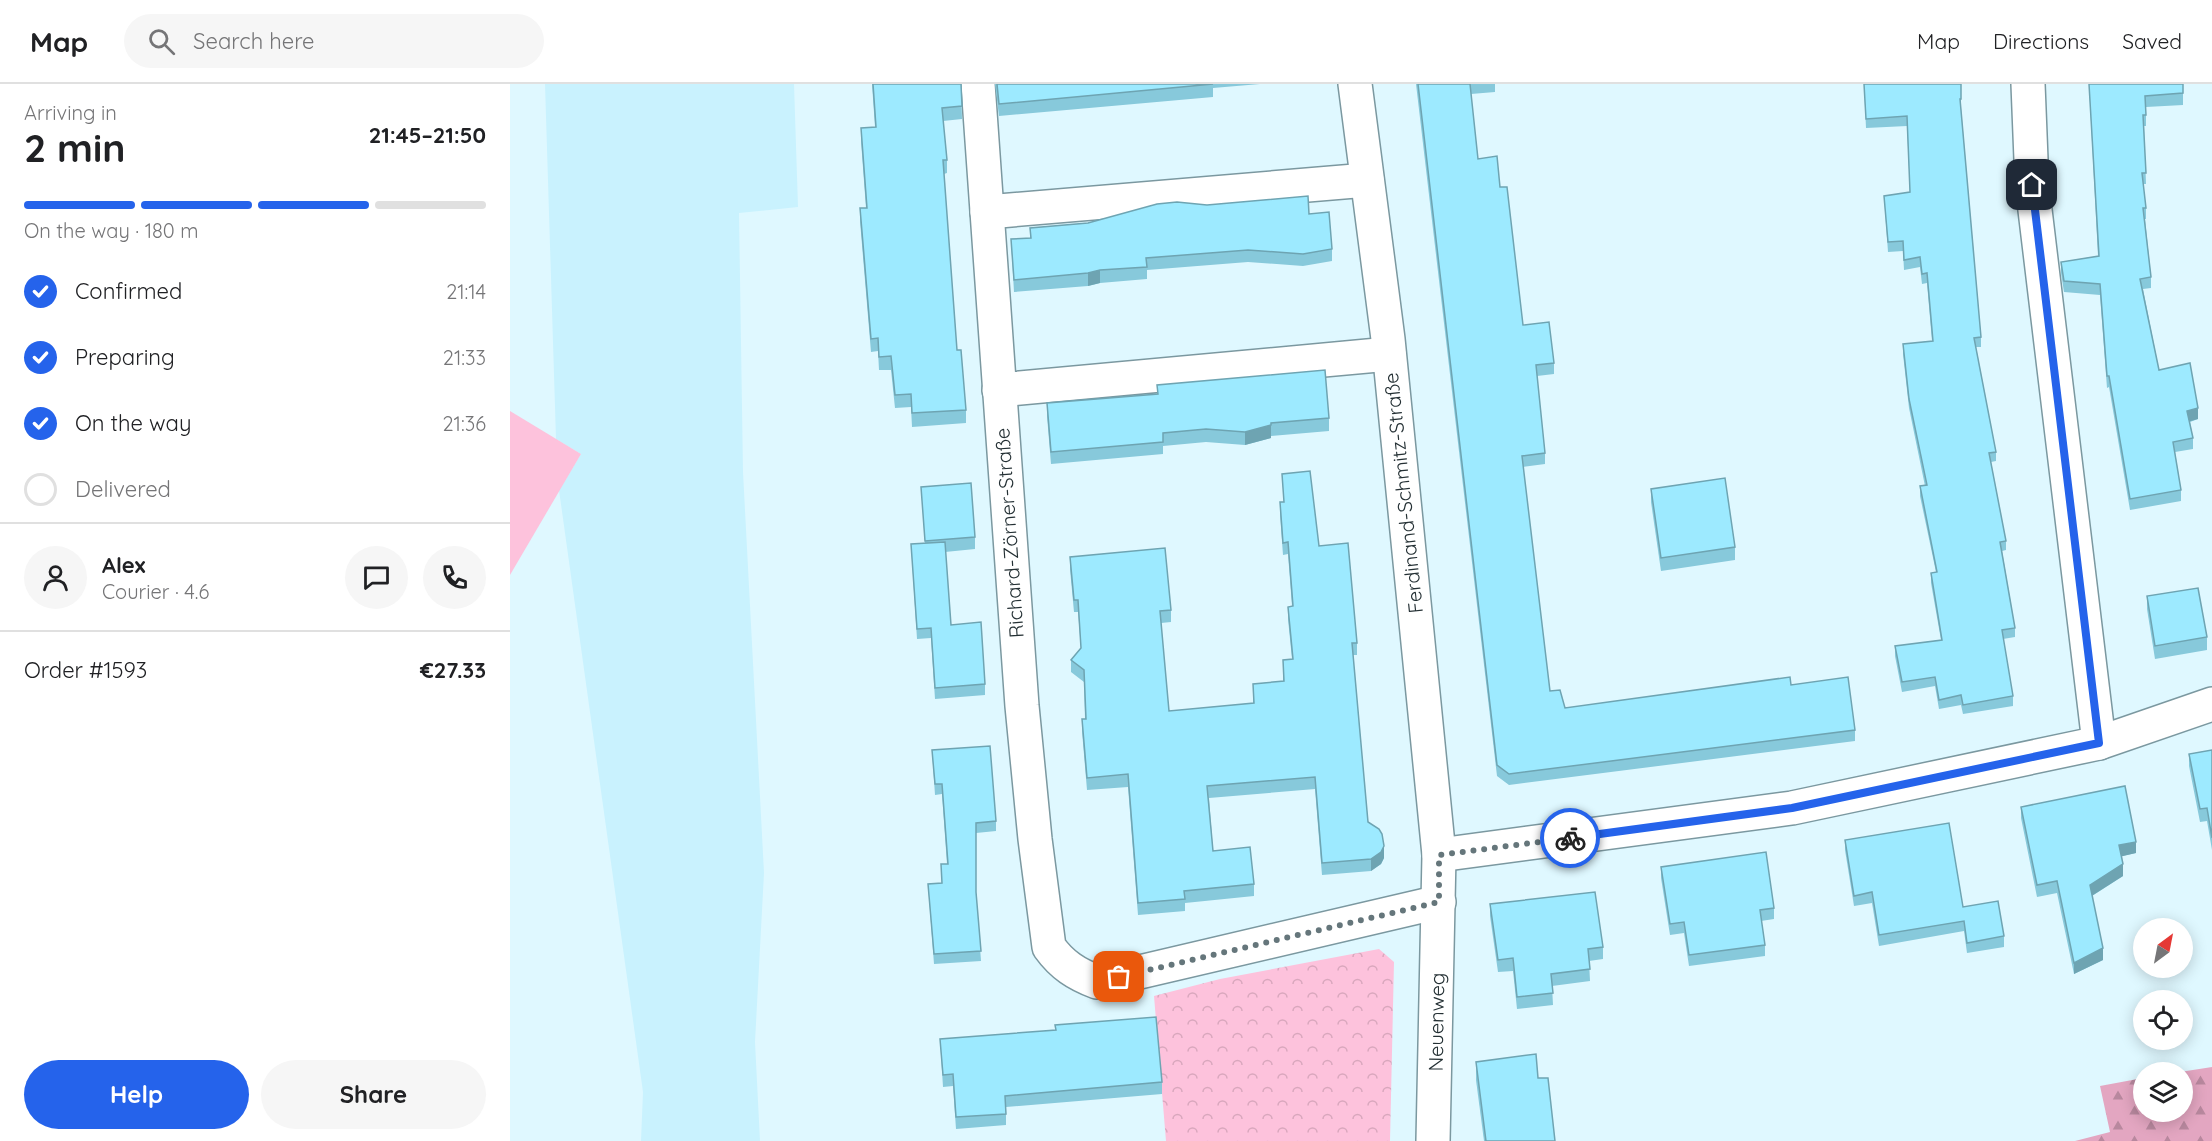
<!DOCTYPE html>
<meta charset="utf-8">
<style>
:root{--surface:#fff;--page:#f6f6f6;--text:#202124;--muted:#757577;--line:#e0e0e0;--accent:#2563eb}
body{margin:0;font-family:Quicksand,sans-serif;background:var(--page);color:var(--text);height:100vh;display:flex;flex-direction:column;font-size:22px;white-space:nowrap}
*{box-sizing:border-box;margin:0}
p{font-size:20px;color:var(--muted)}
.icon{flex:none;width:33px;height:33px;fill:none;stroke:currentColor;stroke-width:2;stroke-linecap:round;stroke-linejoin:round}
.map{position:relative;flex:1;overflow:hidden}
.sheet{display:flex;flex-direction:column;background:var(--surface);width:510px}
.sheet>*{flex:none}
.needle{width:39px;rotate:32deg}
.fabs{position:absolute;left:1623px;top:834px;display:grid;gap:12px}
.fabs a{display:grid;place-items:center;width:60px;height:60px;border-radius:50%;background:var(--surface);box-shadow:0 3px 15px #0003;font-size:30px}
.pin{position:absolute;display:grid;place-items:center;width:51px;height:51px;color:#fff;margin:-26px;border-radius:12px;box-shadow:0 3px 9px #0006}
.courier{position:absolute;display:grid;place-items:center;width:60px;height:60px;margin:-30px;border:4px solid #2563eb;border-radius:50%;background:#fff;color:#222;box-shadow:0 2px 8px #0007}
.headline em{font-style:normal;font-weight:700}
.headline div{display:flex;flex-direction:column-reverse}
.headline{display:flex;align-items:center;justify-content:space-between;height:102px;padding:0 24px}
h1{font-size:39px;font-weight:700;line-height:45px}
.bar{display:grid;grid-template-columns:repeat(4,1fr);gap:9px 6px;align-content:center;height:72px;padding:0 24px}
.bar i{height:8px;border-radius:4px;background:var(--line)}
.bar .on{background:var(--accent)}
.bar p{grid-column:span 4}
.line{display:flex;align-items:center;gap:15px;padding:0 24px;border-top:2px solid var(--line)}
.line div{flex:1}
.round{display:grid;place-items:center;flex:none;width:63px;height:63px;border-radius:32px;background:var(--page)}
ol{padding:0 24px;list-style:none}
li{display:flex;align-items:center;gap:18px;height:66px}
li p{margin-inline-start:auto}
li .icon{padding:6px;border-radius:50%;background:var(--accent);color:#fff;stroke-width:4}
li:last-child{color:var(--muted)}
li i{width:33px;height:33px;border:3px solid var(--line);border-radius:50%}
.cta{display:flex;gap:12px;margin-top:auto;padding:12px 24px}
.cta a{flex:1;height:69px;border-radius:36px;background:var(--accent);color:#fff;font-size:24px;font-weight:700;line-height:69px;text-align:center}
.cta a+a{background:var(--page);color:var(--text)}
header{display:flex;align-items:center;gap:36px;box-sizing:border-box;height:84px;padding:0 30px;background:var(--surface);border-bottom:2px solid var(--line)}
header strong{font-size:28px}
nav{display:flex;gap:33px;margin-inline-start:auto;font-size:21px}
.search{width:420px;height:54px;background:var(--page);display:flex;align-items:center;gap:15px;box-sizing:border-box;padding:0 21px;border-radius:33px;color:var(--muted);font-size:22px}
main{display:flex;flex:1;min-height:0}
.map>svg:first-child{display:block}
.built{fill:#c9f2fe}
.forest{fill:url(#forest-firs)}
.park{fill:url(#park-crowns)}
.garden{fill:#fdc2dc}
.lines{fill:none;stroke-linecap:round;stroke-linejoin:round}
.minor-casing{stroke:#7b98a0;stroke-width:36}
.minor{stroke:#fff;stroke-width:33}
.wall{fill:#87c9db}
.shaded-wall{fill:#6ea4b2}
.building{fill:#9deaff;stroke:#6ea4b2;stroke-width:1.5}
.done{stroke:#65767b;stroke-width:6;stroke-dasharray:0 10.8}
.route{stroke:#2563eb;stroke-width:8}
.labels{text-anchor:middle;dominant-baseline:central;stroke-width:5;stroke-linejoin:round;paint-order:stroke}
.street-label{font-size:20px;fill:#243034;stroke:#fff}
</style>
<header>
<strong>Map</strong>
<div class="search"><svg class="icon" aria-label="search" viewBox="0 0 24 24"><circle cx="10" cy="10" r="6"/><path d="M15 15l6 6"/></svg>Search here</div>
<nav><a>Map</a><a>Directions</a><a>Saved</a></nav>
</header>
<main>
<section class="sheet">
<div class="headline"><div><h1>2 min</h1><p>Arriving in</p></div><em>21:45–21:50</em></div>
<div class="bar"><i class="on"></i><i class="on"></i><i class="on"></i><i></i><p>On the way · 180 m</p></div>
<ol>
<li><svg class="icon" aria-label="check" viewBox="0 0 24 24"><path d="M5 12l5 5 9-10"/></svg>Confirmed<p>21:14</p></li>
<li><svg class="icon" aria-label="check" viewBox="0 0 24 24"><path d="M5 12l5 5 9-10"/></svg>Preparing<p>21:33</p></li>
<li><svg class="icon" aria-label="check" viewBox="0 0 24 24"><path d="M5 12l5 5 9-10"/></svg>On the way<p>21:36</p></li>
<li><i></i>Delivered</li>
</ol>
<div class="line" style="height:108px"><a class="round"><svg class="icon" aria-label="person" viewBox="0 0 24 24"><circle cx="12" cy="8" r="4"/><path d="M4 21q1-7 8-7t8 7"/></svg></a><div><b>Alex</b><p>Courier · 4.6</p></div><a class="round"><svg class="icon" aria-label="chat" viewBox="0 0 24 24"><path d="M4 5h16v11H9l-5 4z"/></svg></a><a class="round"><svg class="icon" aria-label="phone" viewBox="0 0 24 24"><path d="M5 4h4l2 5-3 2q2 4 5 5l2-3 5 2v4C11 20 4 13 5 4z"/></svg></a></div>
<div class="line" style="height:78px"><div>Order #1593</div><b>€27.33</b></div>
<div class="cta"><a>Help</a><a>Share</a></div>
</section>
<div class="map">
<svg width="1702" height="1057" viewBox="0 0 1702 1057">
<defs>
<pattern id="forest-firs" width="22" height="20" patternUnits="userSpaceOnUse" patternTransform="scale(1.5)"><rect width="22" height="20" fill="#e3a6c1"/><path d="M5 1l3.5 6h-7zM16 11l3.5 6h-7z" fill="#b8889e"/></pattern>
<pattern id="park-crowns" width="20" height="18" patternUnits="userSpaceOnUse" patternTransform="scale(1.5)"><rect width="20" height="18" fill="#fdc2dc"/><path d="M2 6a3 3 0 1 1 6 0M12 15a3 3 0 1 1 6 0" fill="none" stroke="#d9a7bd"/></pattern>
</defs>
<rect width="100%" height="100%" fill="#dff8ff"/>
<path class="built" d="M 35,0 L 284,0 L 288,123 L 229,129 L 233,388 L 254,789 L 245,958 L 250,1057 L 131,1057 L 133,1008 L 49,406 L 71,370 L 46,355 Z"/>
<path class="forest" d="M 1702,983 L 1702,1057 L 1565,1057 L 1600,1048 L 1590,1002 L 1633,994 L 1634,1028 L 1672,1028 L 1672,988 L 1670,988 Z"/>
<path class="park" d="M 869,865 L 884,878 L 880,1057 L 656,1057 L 644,912 L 710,895 Z"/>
<path class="garden" d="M 0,327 L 71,370 L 0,491 Z"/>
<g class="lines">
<defs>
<g id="minor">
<path d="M 468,0 L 512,622 L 525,755 L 539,863 C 552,881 566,890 587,898 L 929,818"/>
<path d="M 845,0 L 878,255 L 929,771 L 923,1057"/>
<path d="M 1518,0 L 1522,101 L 1589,659"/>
<path d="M 477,128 L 857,96"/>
<path d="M 489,306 L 879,270"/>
<path d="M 929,771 L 1282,724 L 1589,659 L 1702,620"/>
</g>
</defs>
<use href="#minor" class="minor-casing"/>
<use href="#minor" class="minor"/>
</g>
<g class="wall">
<path d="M 362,0 L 451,0 L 452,35 L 433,37 L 437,76 L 437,89 L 434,90 L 447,266 L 456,326 L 456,339 L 402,343 L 401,323 L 385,324 L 381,286 L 369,286 L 368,267 L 361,268 L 350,137 L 350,124 L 356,124 L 351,57 L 351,44 L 365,43 Z"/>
<path d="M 485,0 L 750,0 L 703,4 L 703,13 L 489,32 Z"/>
<path d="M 906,0 L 985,0 L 985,8 L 961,10 L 968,75 L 990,103 L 1013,241 L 1044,279 L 1044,290 L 1027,292 L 1035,369 L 1035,380 L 1013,383 L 1040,607 L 1055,624 L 1281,601 L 1345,646 L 1345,657 L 999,701 L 987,692 Z"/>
<path d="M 1354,0 L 1451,0 L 1451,24 L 1471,253 L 1471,263 L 1466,263 L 1486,368 L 1486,377 L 1481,378 L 1496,457 L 1496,466 L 1492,467 L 1505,544 L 1505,553 L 1493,555 L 1503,612 L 1503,622 L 1453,630 L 1451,621 L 1429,625 L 1425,602 L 1392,608 L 1385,572 L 1385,562 L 1431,556 L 1421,499 L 1421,489 L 1426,488 L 1410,412 L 1410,402 L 1415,402 L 1399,324 L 1393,270 L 1393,260 L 1422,257 L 1417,199 L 1412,200 L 1410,183 L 1394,186 L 1393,167 L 1378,168 L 1374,112 L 1400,108 L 1397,42 L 1356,44 Z"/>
<path d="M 1579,0 L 1673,0 L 1673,21 L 1636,23 L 1636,42 L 1634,42 L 1636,100 L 1633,100 L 1636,124 L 1636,135 L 1635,135 L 1641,193 L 1641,204 L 1633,205 L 1649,286 L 1688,335 L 1680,338 L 1683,354 L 1683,365 L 1665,368 L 1671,406 L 1671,417 L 1620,426 L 1599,303 L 1597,304 L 1590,211 L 1554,208 L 1551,189 L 1551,178 L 1588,172 Z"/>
<path d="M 799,130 L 822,165 L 822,177 L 793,182 L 738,178 L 637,186 L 637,195 L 590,199 L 578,202 L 504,208 L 501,155 L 520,154 L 520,144 Z"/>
<path d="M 647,301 L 819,334 L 819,347 L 761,352 L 761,354 L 735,361 L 696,358 L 653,362 L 653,370 L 541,380 L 537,332 L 537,319 L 647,310 Z"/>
<path d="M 772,390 L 809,462 L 847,559 L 847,571 L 843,571 L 858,738 L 874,774 L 871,780 L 861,787 L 812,791 L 805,705 L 699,714 L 703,767 L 744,800 L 744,812 L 675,819 L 675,827 L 628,831 L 618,703 L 577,706 L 572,647 L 572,635 L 575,635 L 574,598 L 561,588 L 561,576 L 571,564 L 568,528 L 564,528 L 560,485 L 560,473 L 661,526 L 661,538 L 651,539 L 659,627 L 743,619 L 743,600 L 773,597 L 773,576 L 782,575 L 778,535 L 778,523 L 782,522 L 778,470 L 773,471 L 770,430 L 770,418 L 774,418 Z"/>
<path d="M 411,403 L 465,453 L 465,465 L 435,468 L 441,541 L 475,600 L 475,611 L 425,615 L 421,554 L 407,555 L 401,460 L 415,459 Z"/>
<path d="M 1141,405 L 1225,463 L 1225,476 L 1151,487 L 1141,418 Z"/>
<path d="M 1637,512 L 1697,553 L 1697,566 L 1645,575 L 1637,525 Z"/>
<path d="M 422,666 L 486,737 L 486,747 L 466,749 L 466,808 L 471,877 L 424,880 L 418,800 L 432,799 L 431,780 L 437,780 L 432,710 L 425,711 Z"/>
<path d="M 1702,666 L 1702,766 L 1697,737 L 1690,738 L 1679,682 L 1679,670 Z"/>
<path d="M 1511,723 L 1626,769 L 1612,772 L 1613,792 L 1582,812 L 1593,876 L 1564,890 L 1547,809 L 1527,813 L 1511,734 Z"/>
<path d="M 1335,756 L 1453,823 L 1494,852 L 1494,863 L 1457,869 L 1454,847 L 1369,862 L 1362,819 L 1344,822 L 1335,766 Z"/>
<path d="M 1151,783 L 1264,824 L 1264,835 L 1251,837 L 1255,861 L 1255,872 L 1179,882 L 1174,849 L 1160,851 L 1151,794 Z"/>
<path d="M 980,820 L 1093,863 L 1093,875 L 1079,877 L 1080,897 L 1042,902 L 1043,921 L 1007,925 L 1003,887 L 988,888 L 980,832 Z"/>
<path d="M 430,955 L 652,998 L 652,1010 L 496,1023 L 496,1041 L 446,1045 L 443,1002 L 433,1003 Z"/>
<path d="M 966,978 L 1028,994 L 1045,1057 L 974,1057 L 966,996 Z"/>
</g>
<g class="shaded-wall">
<path d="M 590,186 L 590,199 L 578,202 L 578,189 Z"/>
<path d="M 1688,324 L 1688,335 L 1677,338 L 1677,327 Z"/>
<path d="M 761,341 L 761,354 L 735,361 L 735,348 Z"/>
<path d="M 1626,758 L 1626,769 L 1609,773 L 1609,761 Z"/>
<path d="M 874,762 L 874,774 L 871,780 L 861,787 L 861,775 Z"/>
<path d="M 1613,780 L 1613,792 L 1580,813 L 1580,801 Z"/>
<path d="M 1593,864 L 1593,876 L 1564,890 L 1564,879 Z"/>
</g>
<g class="building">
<path d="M 363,0 L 451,0 L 452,22 L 432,24 L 437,76 L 433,76 L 447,266 L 451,266 L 456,326 L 402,329 L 401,310 L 385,311 L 381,272 L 369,273 L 368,254 L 361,255 L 350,124 L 357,124 L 351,44 L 366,43 Z"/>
<path d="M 487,0 L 703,0 L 489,20 Z"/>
<path d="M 908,0 L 960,0 L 968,75 L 987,72 L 990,103 L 997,103 L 1013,241 L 1039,238 L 1044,279 L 1026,281 L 1035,369 L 1012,372 L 1040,607 L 1050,606 L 1055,624 L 1280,593 L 1281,601 L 1338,593 L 1345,646 L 999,690 L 987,681 Z"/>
<path d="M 1354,0 L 1451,0 L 1451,15 L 1450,15 L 1471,253 L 1464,254 L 1486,368 L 1479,369 L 1496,457 L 1490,458 L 1505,544 L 1492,546 L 1503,612 L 1453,621 L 1451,611 L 1429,616 L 1425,593 L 1392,598 L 1385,562 L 1432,556 L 1421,489 L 1427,488 L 1410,402 L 1417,401 L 1399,315 L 1393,260 L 1423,257 L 1417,189 L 1412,190 L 1410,173 L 1394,176 L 1393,157 L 1378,158 L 1374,112 L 1400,108 L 1397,32 L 1356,35 Z"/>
<path d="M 1579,0 L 1673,0 L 1673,9 L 1635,12 L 1636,31 L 1633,31 L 1636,89 L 1632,89 L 1636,124 L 1633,124 L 1641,193 L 1630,195 L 1649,286 L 1680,279 L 1688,324 L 1677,327 L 1683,354 L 1663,358 L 1671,406 L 1620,415 L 1599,292 L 1597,292 L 1590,200 L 1554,197 L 1551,178 L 1589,172 Z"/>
<path d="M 798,112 L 799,130 L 819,128 L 822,165 L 793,170 L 738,166 L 636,174 L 637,183 L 590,186 L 578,189 L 504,196 L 501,155 L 521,154 L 520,144 L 578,139 L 647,120 L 667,118 L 697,121 Z"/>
<path d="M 815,286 L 819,334 L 761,339 L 761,341 L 735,348 L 696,345 L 653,349 L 653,358 L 541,368 L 537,319 L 648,310 L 647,301 Z"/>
<path d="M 800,387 L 809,462 L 838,459 L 847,559 L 842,559 L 858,738 L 869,745 L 872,750 L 874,762 L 871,768 L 861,775 L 812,779 L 805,693 L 697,702 L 703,767 L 740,763 L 744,800 L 674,807 L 675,815 L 628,819 L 618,690 L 577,694 L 572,635 L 576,635 L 574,586 L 561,576 L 571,564 L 568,516 L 564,516 L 560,473 L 655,464 L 661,526 L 650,527 L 659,627 L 744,619 L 743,600 L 774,597 L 773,576 L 783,575 L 778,523 L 783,522 L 778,458 L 773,459 L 770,418 L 774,418 L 772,390 Z"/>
<path d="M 1215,394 L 1225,463 L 1151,474 L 1141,405 Z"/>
<path d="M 461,399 L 465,453 L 415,457 L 411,403 Z"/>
<path d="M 435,458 L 441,541 L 471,538 L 475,600 L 425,604 L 421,544 L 407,545 L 401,460 Z"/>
<path d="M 1688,504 L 1697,553 L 1645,562 L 1637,512 Z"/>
<path d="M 480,662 L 486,737 L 466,739 L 466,808 L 471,867 L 424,870 L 418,800 L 432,799 L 431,780 L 438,780 L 432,700 L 425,700 L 422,666 Z"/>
<path d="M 1702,666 L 1702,754 L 1697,724 L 1690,725 L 1679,670 Z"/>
<path d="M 1615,702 L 1626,758 L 1609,761 L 1613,780 L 1580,801 L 1593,864 L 1564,879 L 1547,797 L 1527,801 L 1511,723 Z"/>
<path d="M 1439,739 L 1453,823 L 1488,817 L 1494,852 L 1457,859 L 1454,837 L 1369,851 L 1362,808 L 1344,812 L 1335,756 Z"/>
<path d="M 1256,768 L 1264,824 L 1250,826 L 1255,861 L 1179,871 L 1174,838 L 1160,840 L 1151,783 Z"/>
<path d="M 1085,808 L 1093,863 L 1078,865 L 1080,885 L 1041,890 L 1043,909 L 1007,913 L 1003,874 L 988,876 L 980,820 Z"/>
<path d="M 646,933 L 652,998 L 495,1012 L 496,1030 L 446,1033 L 443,990 L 433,991 L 430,955 L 546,946 L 545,941 Z"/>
<path d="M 1026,970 L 1028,994 L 1038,994 L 1045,1057 L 976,1057 L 966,978 Z"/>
</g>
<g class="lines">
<path class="done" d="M 609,893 L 929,818 L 929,771 L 1060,754"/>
<path class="route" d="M 1060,754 L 1282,724 L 1589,659 L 1522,101"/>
</g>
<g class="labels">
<g class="street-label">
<text transform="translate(893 409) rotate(-96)">Ferdinand-Schmitz-Straße</text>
<text transform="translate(499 449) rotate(-94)">Richard-Zörner-Straße</text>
<text transform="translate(926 938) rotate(-89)">Neuenweg</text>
</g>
</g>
</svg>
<div class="fabs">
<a><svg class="needle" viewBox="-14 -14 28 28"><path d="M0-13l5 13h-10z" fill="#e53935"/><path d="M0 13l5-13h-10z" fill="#757577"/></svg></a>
<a><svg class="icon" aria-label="locate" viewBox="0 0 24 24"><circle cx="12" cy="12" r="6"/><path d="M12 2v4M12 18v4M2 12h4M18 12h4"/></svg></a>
<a><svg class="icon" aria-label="layers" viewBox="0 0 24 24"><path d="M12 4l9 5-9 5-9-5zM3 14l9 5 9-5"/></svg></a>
</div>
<div class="pin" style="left:609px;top:893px;background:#ea580c"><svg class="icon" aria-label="bag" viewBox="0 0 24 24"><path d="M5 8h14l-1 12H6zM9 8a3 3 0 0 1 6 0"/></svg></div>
<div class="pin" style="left:1522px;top:101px;background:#1f2937"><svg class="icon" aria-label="home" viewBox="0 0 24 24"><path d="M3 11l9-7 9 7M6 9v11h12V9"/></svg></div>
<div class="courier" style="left:1060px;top:754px"><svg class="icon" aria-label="bike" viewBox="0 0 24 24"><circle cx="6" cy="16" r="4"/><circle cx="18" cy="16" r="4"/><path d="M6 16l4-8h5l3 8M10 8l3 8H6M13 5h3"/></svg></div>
</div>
</main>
